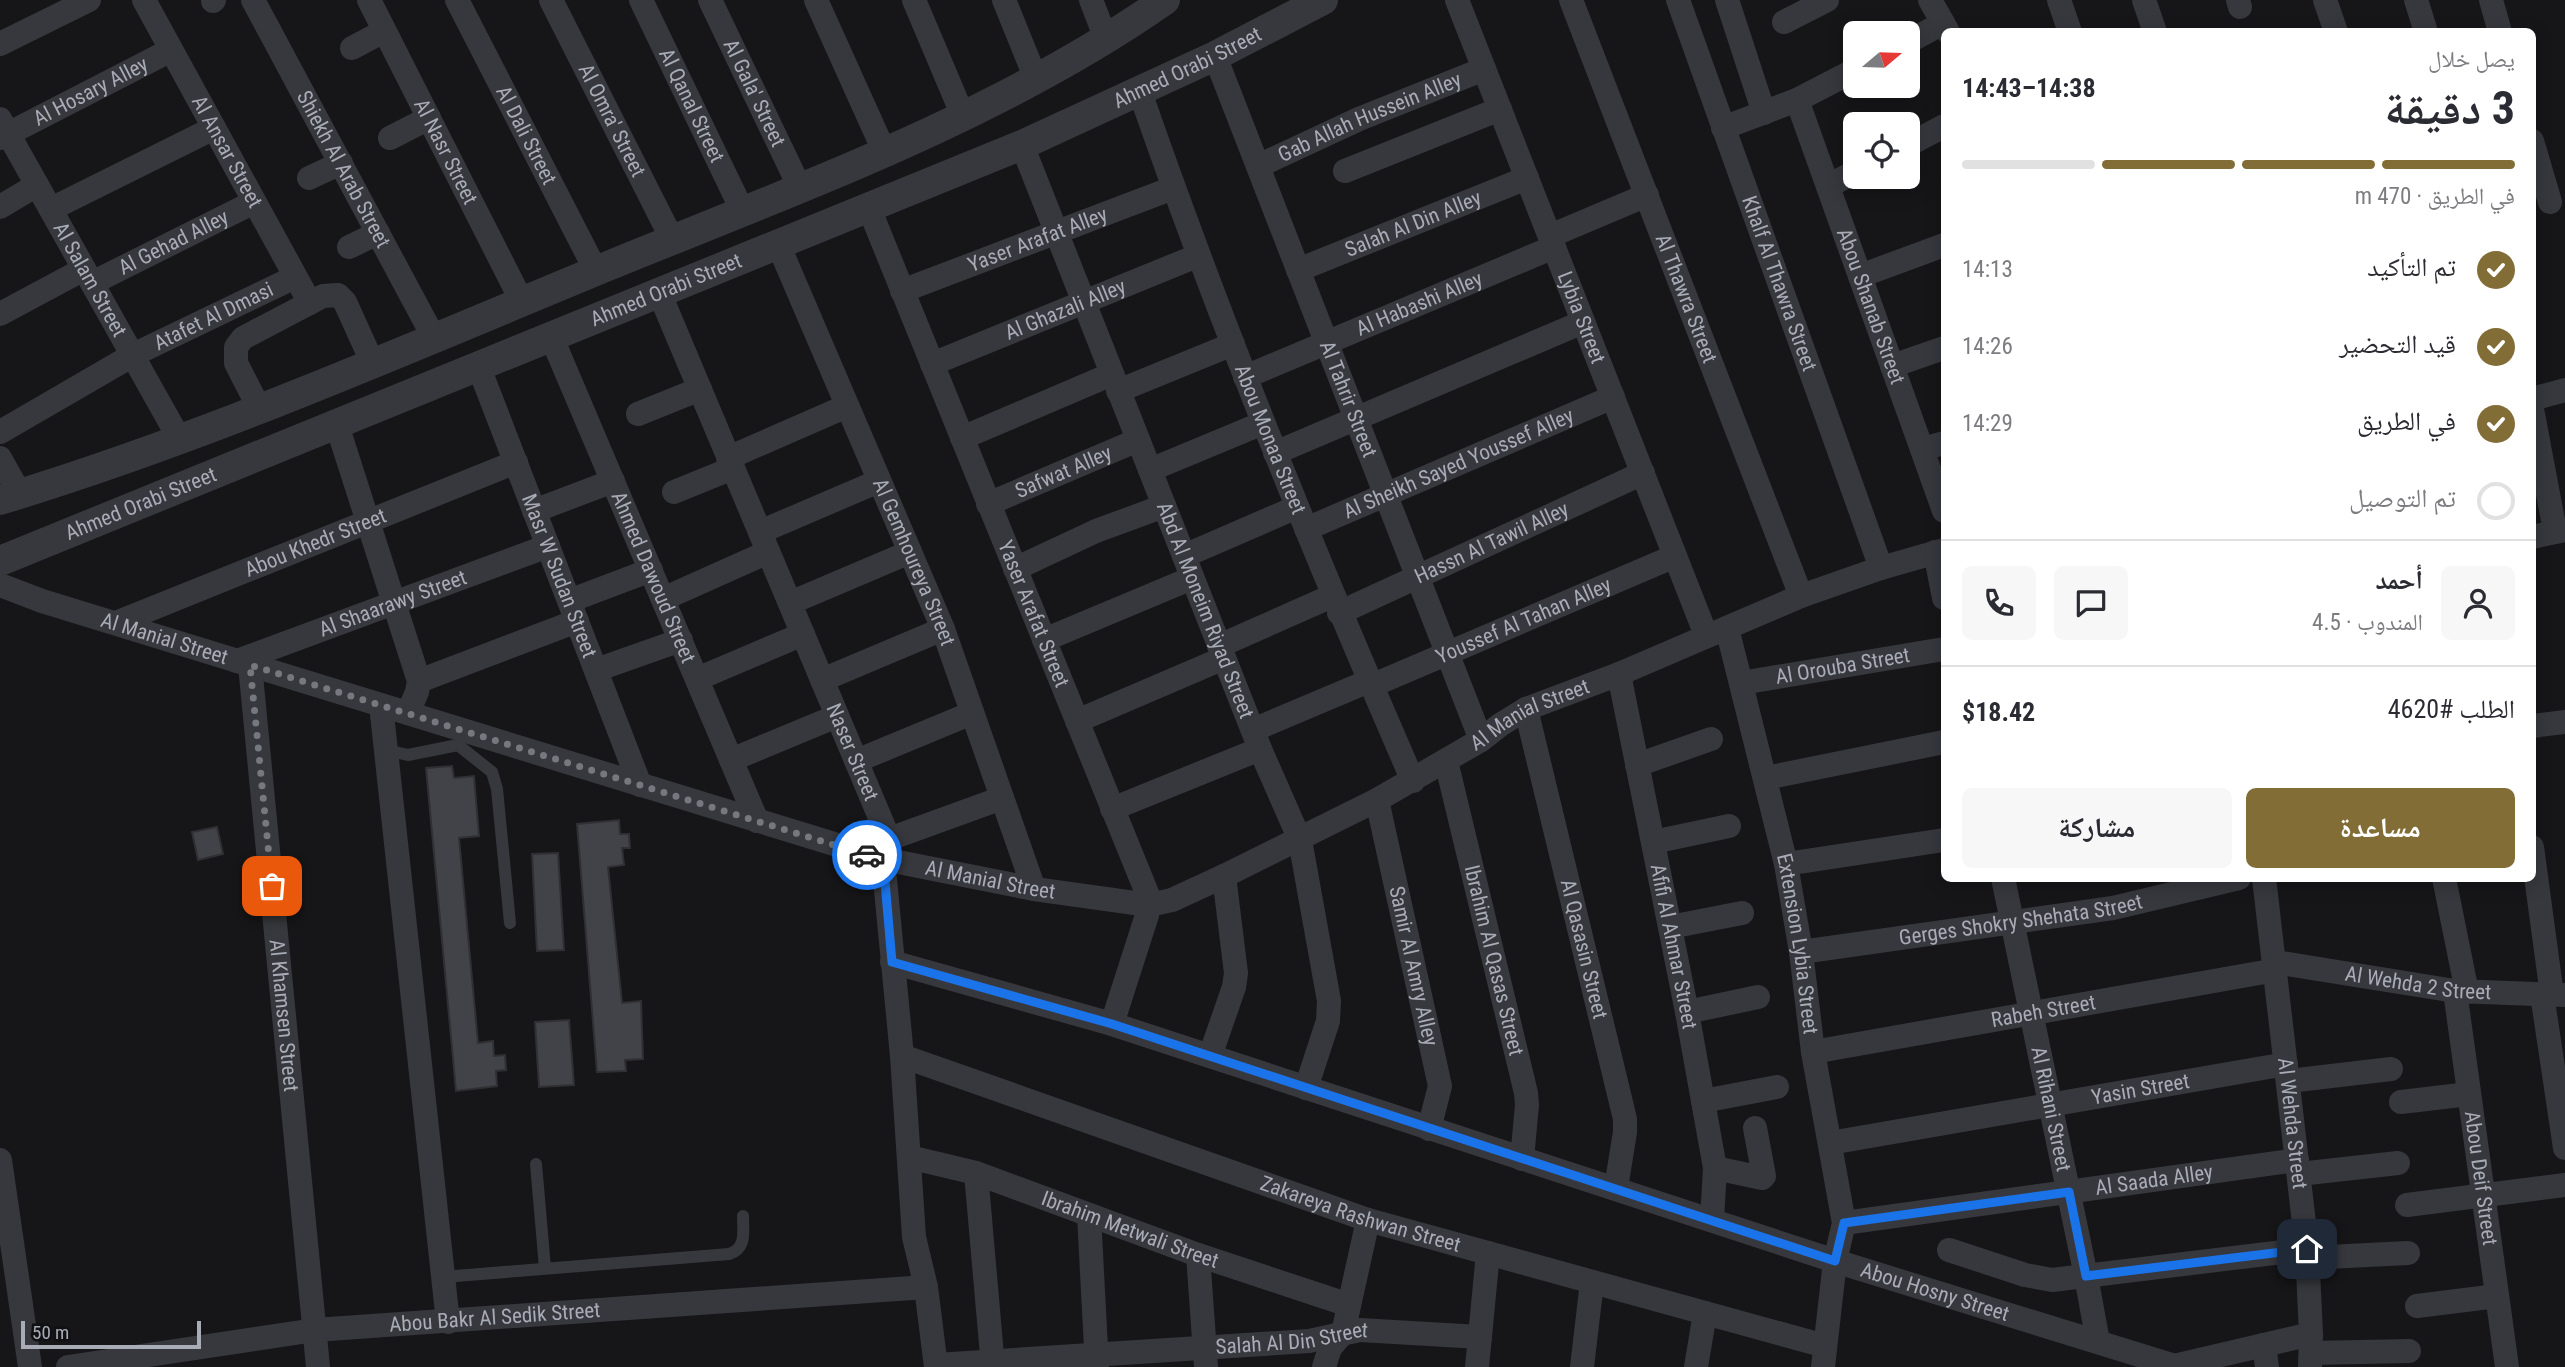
<!DOCTYPE html>
<html lang="ar">
<meta charset="utf-8">
<style>
:root{--surface:#fff;--page:#f7f7f7;--text:#2b2b33;--muted:#7c7c81;--line:#e1e1e2;--accent:#826d36}
body{margin:0;font-family:"Roboto Condensed","Noto Naskh Arabic",sans-serif;background:var(--page);color:var(--text);direction:rtl;height:100vh;display:flex;flex-direction:column;font-size:26px;white-space:nowrap}
*{box-sizing:border-box;margin:0}
p{font-size:23px;color:var(--muted)}
.icon{flex:none;width:38px;height:38px;fill:none;stroke:currentColor;stroke-width:2;stroke-linecap:round;stroke-linejoin:round}
.map{position:relative;flex:1;overflow:hidden;direction:ltr}
.details{position:absolute;left:1941px;top:28px;width:595px;height:854px;display:flex;flex-direction:column;background:var(--surface);border-radius:10px;box-shadow:0 4px 18px #0003;direction:rtl}
.details>*{flex:none}
.needle{width:46px;rotate:71deg}
.buttons{position:absolute;left:1843px;top:21px;display:grid;gap:14px}
.buttons a{display:grid;place-items:center;width:77px;height:77px;border-radius:10px;background:var(--surface);box-shadow:0 4px 18px #0003;font-size:35px}
.scale{position:absolute;left:21px;bottom:18px;width:180px;box-sizing:border-box;padding-left:7px;border:4px solid #a8acb7;border-top:0;font-size:19px;line-height:24px;white-space:nowrap;color:#a8acb7;-webkit-text-stroke:5px #111113;paint-order:stroke}
.pin{position:absolute;display:grid;place-items:center;width:60px;height:60px;color:#fff;margin:-30px;border-radius:14px;box-shadow:0 4px 10px #0006}
.courier{position:absolute;display:grid;place-items:center;width:70px;height:70px;margin:-35px;border:5px solid #1a73e8;border-radius:50%;background:#fff;color:#222;box-shadow:0 2px 9px #0007}
.head em{font-style:normal;font-weight:700}
.head div{display:flex;flex-direction:column-reverse}
.head{display:flex;align-items:center;justify-content:space-between;height:119px;padding:0 21px}
h1{font-size:46px;font-weight:700;line-height:52px}
.bar{display:grid;grid-template-columns:repeat(4,1fr);gap:10px 7px;align-content:center;height:84px;padding:0 21px}
.bar i{height:9px;border-radius:5px;background:var(--line)}
.bar .active{background:var(--accent)}
.bar p{grid-column:span 4}
.line{display:flex;align-items:center;gap:18px;padding:0 21px;border-top:2px solid var(--line)}
.line div{flex:1}
.round{display:grid;place-items:center;flex:none;width:74px;height:74px;border-radius:10px;background:var(--page)}
ol{padding:0 21px;list-style:none}
li{display:flex;align-items:center;gap:21px;height:77px}
li p{margin-inline-start:auto}
li .icon{padding:7px;border-radius:50%;background:var(--accent);color:#fff;stroke-width:4}
li:last-child{color:var(--muted)}
li i{width:38px;height:38px;border:4px solid var(--line);border-radius:50%}
.cta{display:flex;gap:14px;margin-top:auto;padding:14px 21px}
.cta a{flex:1;height:80px;border-radius:10px;background:var(--accent);color:#fff;font-size:28px;font-weight:700;line-height:80px;text-align:center}
.cta a+a{background:var(--page);color:var(--text)}
.map>svg:first-child{display:block}
.building{fill:#424348;stroke:#303034;stroke-width:2}
.lines{fill:none;stroke-linecap:round;stroke-linejoin:round}
.service{stroke:#37383d;stroke-width:12}
.minor{stroke:#37383d;stroke-width:24}
.tertiary{stroke:#37383d;stroke-width:30}
.done{stroke:#75787f;stroke-width:7;stroke-dasharray:0 12.6}
.route{stroke:#1a73e8;stroke-width:9}
.labels{text-anchor:middle;dominant-baseline:central;stroke-width:5;stroke-linejoin:round;paint-order:stroke}
.street-label{font-size:21px;fill:#a8acb7;stroke:#111113}
</style>
<div class="map">
<svg width="2565" height="1367" viewBox="0 0 2565 1367">
<rect width="100%" height="100%" fill="#161618"/>
<g class="building">
<path d="M 452,766 L 454,778 L 474,776 L 479,836 L 459,838 L 478,1043 L 493,1041 L 494,1056 L 505,1055 L 506,1070 L 496,1071 L 497,1086 L 456,1091 L 426,768 Z"/>
<path d="M 619,820 L 620,834 L 629,834 L 630,848 L 622,848 L 624,865 L 608,867 L 622,1003 L 641,1001 L 643,1059 L 625,1060 L 626,1071 L 597,1072 L 577,824 Z"/>
<path d="M 217,827 L 223,854 L 198,860 L 192,832 Z"/>
<path d="M 558,853 L 564,950 L 537,951 L 532,854 Z"/>
<path d="M 569,1020 L 574,1085 L 539,1087 L 535,1022 Z"/>
</g>
<g class="lines">
<g class="service">
<path d="M 386,750 L 408,755 L 458,745 L 492,772 L 497,789 L 510,923"/>
<path d="M 536,1164 L 545,1268"/>
<path d="M 443,1277 L 729,1254 C 747,1248 743,1232 743,1216"/>
</g>
<g class="minor">
<path id="s1" d="M 144,0 L 310,303"/>
<path id="s2" d="M 253,0 L 434,338"/>
<path id="s3" d="M 369,0 L 522,302"/>
<path id="s4" d="M 457,0 L 596,271"/>
<path id="s5" d="M 551,0 L 672,239"/>
<path id="s6" d="M 641,0 L 742,210"/>
<path id="s7" d="M 710,0 L 799,186"/>
<path d="M 816,0 L 884,151"/>
<path d="M 914,0 L 963,116"/>
<path d="M 1004,0 L 1036,79"/>
<path d="M 1091,0 L 1106,39"/>
<path id="s8" d="M 1457,0 L 1706,635"/>
<path id="s9" d="M 1571,0 L 1801,596"/>
<path id="s10" d="M 1678,0 L 1881,568"/>
<path d="M 1727,0 L 1764,113"/>
<path d="M 1930,0 L 1948,32"/>
<path d="M 2059,0 L 2070,32"/>
<path d="M 2144,0 L 2155,32"/>
<path d="M 2238,0 L 2240,7"/>
<path d="M 2325,0 L 2336,32"/>
<path d="M 2416,0 L 2426,32"/>
<path d="M 2491,0 L 2500,32"/>
<path d="M 213,1 L 214,0"/>
<path d="M 1784,22 L 1827,0"/>
<path d="M 1908,42 L 1943,23"/>
<path d="M 0,44 L 89,0"/>
<path d="M 352,48 L 384,31"/>
<path id="s11" d="M 1215,56 L 1481,740"/>
<path id="s12" d="M 1140,92 C 1221,325 1314,554 1413,781"/>
<path id="s13" d="M 1797,100 L 1944,511"/>
<path id="s14" d="M 0,119 L 180,440"/>
<path d="M 1723,128 L 1797,100 L 1855,70"/>
<path id="s15" d="M 0,138 L 171,50"/>
<path d="M 390,138 L 429,118"/>
<path d="M 2532,141 L 2550,202"/>
<path id="s16" d="M 1022,145 L 1260,749 L 1300,840 L 1329,1001 L 1328,1021 L 1306,1088"/>
<path d="M 1908,145 L 1944,126"/>
<path id="s17" d="M 1258,166 L 1359,119 L 1484,69"/>
<path d="M 1345,171 L 1500,109"/>
<path d="M 309,178 L 341,163"/>
<path d="M 1828,186 L 1855,172"/>
<path d="M 0,207 L 37,185"/>
<path id="s18" d="M 869,208 L 1147,893 L 1149,905 L 1147,915 L 1112,1024"/>
<path d="M 51,209 L 214,128"/>
<path d="M 1550,236 L 1647,195"/>
<path id="s19" d="M 778,244 L 943,629 L 1034,889"/>
<path d="M 349,247 L 378,233"/>
<path id="s20" d="M 1298,270 L 1527,178"/>
<path d="M 1860,276 L 1944,245"/>
<path id="s21" d="M 92,283 L 254,202"/>
<path id="s22" d="M 902,291 L 1173,188"/>
<path id="s23" d="M 659,292 L 889,839 L 883,859 L 902,1056 L 914,1237 L 926,1287 L 936,1367"/>
<path d="M 0,314 L 84,269"/>
<path id="s24" d="M 551,336 L 757,821"/>
<path id="s25" d="M 932,364 L 1197,256"/>
<path id="s26" d="M 478,365 L 640,785"/>
<path d="M 1892,366 L 1944,348"/>
<path id="s27" d="M 1245,377 L 1554,247"/>
<path d="M 1118,391 L 1233,344"/>
<path d="M 2532,399 L 2565,390"/>
<path d="M 2532,409 L 2555,531"/>
<path d="M 260,410 L 236,363 L 236,347 L 243,338 L 323,296 L 338,295 L 345,302 L 373,364"/>
<path d="M 638,414 L 700,389"/>
<path d="M 336,422 L 419,681 L 417,692 L 408,713"/>
<path id="s28" d="M 0,432 L 133,355 L 295,277"/>
<path d="M 962,438 L 1112,374"/>
<path d="M 1922,449 L 1944,443"/>
<path d="M 1275,453 L 1583,322"/>
<path d="M 0,458 L 20,494"/>
<path d="M 728,458 L 847,406"/>
<path d="M 1150,470 L 1263,423"/>
<path d="M 674,492 L 733,468"/>
<path id="s29" d="M 988,504 L 1138,440"/>
<path d="M 534,511 L 613,481"/>
<path id="s30" d="M 1306,529 L 1613,397"/>
<path d="M 760,532 L 879,481"/>
<path d="M 2532,537 L 2565,530"/>
<path d="M 1935,552 L 1944,598"/>
<path d="M 1184,556 L 1297,507"/>
<path d="M 1015,569 L 1096,531 L 1164,506"/>
<path id="s31" d="M 0,585 L 42,601 L 883,859 L 1034,889 L 1149,905 L 1172,900 L 1224,876 L 1377,800 L 1481,740 L 1500,725 L 1526,709 L 1619,674 L 1801,596 L 1881,568 L 1944,550"/>
<path d="M 663,599 L 768,552"/>
<path d="M 569,601 L 651,570"/>
<path d="M 790,603 L 910,552"/>
<path id="s32" d="M 1339,613 L 1643,473"/>
<path id="s33" d="M 116,623 L 516,462"/>
<path id="s34" d="M 1727,628 L 1786,864 L 1801,952 L 1813,1052 L 1844,1223 L 1835,1261 L 1823,1367"/>
<path d="M 1044,640 L 1192,578"/>
<path d="M 1219,646 L 1332,596"/>
<path id="s35" d="M 237,661 L 548,546"/>
<path id="s36" d="M 250,665 L 318,1367"/>
<path d="M 596,670 L 681,640"/>
<path id="s37" d="M 1619,674 L 1687,1012 L 1715,1168 L 1712,1220"/>
<path d="M 697,679 L 803,634"/>
<path d="M 822,680 L 943,629"/>
<path d="M 419,681 L 577,621"/>
<path id="s38" d="M 1741,683 L 1944,649"/>
<path id="s39" d="M 1371,686 L 1675,556"/>
<path d="M 381,705 L 448,1322"/>
<path id="s40" d="M 1526,709 L 1625,1119 L 1625,1132 L 1616,1188"/>
<path d="M 1077,721 L 1224,658"/>
<path d="M 2532,726 L 2565,722"/>
<path d="M 1253,730 L 1369,681"/>
<path d="M 731,760 L 837,716"/>
<path d="M 856,761 L 972,713"/>
<path id="s41" d="M 1446,761 L 1526,1093 L 1527,1105 L 1522,1159"/>
<path d="M 1637,765 L 1711,739"/>
<path d="M 1766,778 L 1944,742"/>
<path id="s42" d="M 1377,800 L 1440,1086 L 1429,1129"/>
<path d="M 1112,809 L 1260,749"/>
<path d="M 889,839 L 1002,798"/>
<path d="M 1653,842 L 1729,826"/>
<path d="M 2532,847 L 2552,995"/>
<path d="M 1786,864 L 1944,840"/>
<path id="s43" d="M 2003,878 L 2086,1276 L 2098,1342"/>
<path id="s44" d="M 2264,878 L 2307,1249 L 2311,1334 L 2310,1367"/>
<path d="M 2444,878 L 2467,992"/>
<path d="M 1670,927 L 1742,913"/>
<path id="s45" d="M 1801,952 L 2113,908 L 2239,878"/>
<path id="s46" d="M 892,962 L 1112,1024 L 1835,1261 L 2178,1367"/>
<path id="s47" d="M 2275,962 L 2455,991 L 2565,995"/>
<path id="s48" d="M 2455,991 L 2507,1367"/>
<path d="M 2542,994 L 2565,1148"/>
<path d="M 1687,1012 L 1758,997"/>
<path id="s49" d="M 1813,1052 L 2276,970"/>
<path id="s50" d="M 902,1056 L 1368,1220 L 1825,1346"/>
<path d="M 1210,1056 L 1234,987 L 1236,973 L 1224,876"/>
<path d="M 2289,1081 L 2391,1069"/>
<path d="M 1703,1101 L 1777,1087"/>
<path d="M 2401,1102 L 2469,1094"/>
<path id="s51" d="M 1830,1143 L 2286,1064"/>
<path id="s52" d="M 909,1157 L 976,1173 L 1198,1255 L 1349,1305"/>
<path d="M 0,1160 L 30,1367"/>
<path d="M 1715,1168 L 1762,1178 L 1764,1176 L 1755,1128"/>
<path d="M 976,1173 L 993,1367"/>
<path d="M 2299,1174 L 2398,1163"/>
<path d="M 2407,1205 L 2565,1185"/>
<path d="M 1089,1215 L 1097,1367"/>
<path id="s53" d="M 1844,1223 L 2297,1160"/>
<path d="M 1949,1250 L 2025,1275 L 2052,1280 L 2307,1249"/>
<path d="M 1198,1255 L 1206,1367"/>
<path d="M 2307,1258 L 2408,1253"/>
<path d="M 2417,1306 L 2497,1296"/>
<path d="M 2264,1345 L 2267,1367"/>
<path d="M 2311,1353 L 2409,1351"/>
<path id="s54" d="M 936,1365 L 1309,1341 L 1360,1330 L 1480,1337"/>
<path d="M 2174,1366 L 2311,1334"/>
<path id="s55" d="M 68,1367 L 315,1330 L 926,1287"/>
<path d="M 1324,1367 L 1330,1348 L 1343,1333 L 1368,1220"/>
<path d="M 1477,1367 L 1488,1253"/>
<path d="M 1582,1367 L 1592,1282"/>
<path d="M 1696,1367 L 1705,1313"/>
</g>
<g class="tertiary">
<path d="M 0,500 C 208,437 407,349 608,266 C 796,189 998,117 1165,0"/>
<path id="s56" d="M 0,561 L 1022,145 L 1215,56 L 1323,0"/>
</g>
</g>
<g class="lines">
<path class="done" d="M 272,886 L 250,665 L 867,855"/>
<path class="route" d="M 867,855 L 883,859 L 892,962 L 1112,1024 L 1835,1261 L 1844,1223 L 2069,1192 L 2086,1276 L 2307,1249"/>
</g>
<g class="labels">
<g class="street-label">
<text stroke="none"><textPath href="#s56" startOffset="1286">Ahmed Orabi Street</textPath></text>
<text stroke="none"><textPath href="#s15" startOffset="102">Al Hosary Alley</textPath></text>
<text stroke="none"><textPath href="#s7" startOffset="103">Al Gala' Street</textPath></text>
<text stroke="none"><textPath href="#s6" startOffset="117">Al Qanal Street</textPath></text>
<text stroke="none"><textPath href="#s17" startOffset="122">Gab Allah Hussein Alley</textPath></text>
<text stroke="none"><textPath href="#s5" startOffset="135">Al Omra' Street</textPath></text>
<text stroke="none"><textPath href="#s4" startOffset="152">Al Dali Street</textPath></text>
<text stroke="none"><textPath href="#s3" startOffset="170">Al Nasr Street</textPath></text>
<text stroke="none"><textPath href="#s1" startOffset="173">Al Ansar Street</textPath></text>
<text stroke="none"><textPath href="#s2" startOffset="192">Shiekh Al Arab Street</textPath></text>
<text stroke="none"><textPath href="#s20" startOffset="124">Salah Al Din Alley</textPath></text>
<text stroke="none"><textPath href="#s22" startOffset="145">Yaser Arafat Alley</textPath></text>
<text stroke="none"><textPath href="#s21" startOffset="91">Al Gehad Alley</textPath></text>
<text stroke="none"><textPath href="#s14" startOffset="184">Al Salam Street</textPath></text>
<text stroke="none"><textPath href="#s10" startOffset="301">Khalf Al Thawra Street</textPath></text>
<text stroke="none"><textPath href="#s56" startOffset="719">Ahmed Orabi Street</textPath></text>
<text stroke="none"><textPath href="#s9" startOffset="320">Al Thawra Street</textPath></text>
<text stroke="none"><textPath href="#s27" startOffset="189">Al Habashi Alley</textPath></text>
<text stroke="none"><textPath href="#s13" startOffset="219">Abou Shanab Street</textPath></text>
<text stroke="none"><textPath href="#s25" startOffset="144">Al Ghazali Alley</textPath></text>
<text stroke="none"><textPath href="#s28" startOffset="243">Atafet Al Dmasi</textPath></text>
<text stroke="none"><textPath href="#s8" startOffset="341">Lybia Street</textPath></text>
<text stroke="none"><textPath href="#s11" startOffset="368">Al Tahrir Street</textPath></text>
<text stroke="none"><textPath href="#s12" startOffset="371">Abou Monaa Street</textPath></text>
<text stroke="none"><textPath href="#s30" startOffset="166">Al Sheikh Sayed Youssef Alley</textPath></text>
<text stroke="none"><textPath href="#s29" startOffset="82">Safwat Alley</textPath></text>
<text stroke="none"><textPath href="#s56" startOffset="152">Ahmed Orabi Street</textPath></text>
<text stroke="none"><textPath href="#s33" startOffset="215">Abou Khedr Street</textPath></text>
<text stroke="none"><textPath href="#s32" startOffset="168">Hassn Al Tawil Alley</textPath></text>
<text stroke="none"><textPath href="#s19" startOffset="346">Al Gemhoureya Street</textPath></text>
<text stroke="none"><textPath href="#s26" startOffset="226">Masr W Sudan Street</textPath></text>
<text stroke="none"><textPath href="#s24" startOffset="262">Ahmed Dawoud Street</textPath></text>
<text stroke="none"><textPath href="#s35" startOffset="166">Al Shaarawy Street</textPath></text>
<text stroke="none"><textPath href="#s16" startOffset="500">Abd Al Moneim Riyad Street</textPath></text>
<text stroke="none"><textPath href="#s18" startOffset="438">Yaser Arafat Street</textPath></text>
<text stroke="none"><textPath href="#s39" startOffset="166">Youssef Al Tahan Alley</textPath></text>
<text stroke="none"><textPath href="#s31" startOffset="173">Al Manial Street</textPath></text>
<text stroke="none"><textPath href="#s38" startOffset="103">Al Orouba Street</textPath></text>
<text stroke="none"><textPath href="#s31" startOffset="1622">Al Manial Street</textPath></text>
<text stroke="none"><textPath href="#s23" startOffset="499">Naser Street</textPath></text>
<text stroke="none"><textPath href="#s31" startOffset="1034">Al Manial Street</textPath></text>
<text stroke="none"><textPath href="#s45" startOffset="222">Gerges Shokry Shehata Street</textPath></text>
<text stroke="none"><textPath href="#s34" startOffset="324">Extension Lybia Street</textPath></text>
<text stroke="none"><textPath href="#s37" startOffset="278">Afifi Al Ahmar Street</textPath></text>
<text stroke="none"><textPath href="#s40" startOffset="247">Al Qasasin Street</textPath></text>
<text stroke="none"><textPath href="#s41" startOffset="205">Ibrahim Al Qasas Street</textPath></text>
<text stroke="none"><textPath href="#s42" startOffset="170">Samir Al Amry Alley</textPath></text>
<text stroke="none"><textPath href="#s47" startOffset="145">Al Wehda 2 Street</textPath></text>
<text stroke="none"><textPath href="#s49" startOffset="234">Rabeh Street</textPath></text>
<text stroke="none"><textPath href="#s36" startOffset="352">Al Khamsen Street</textPath></text>
<text stroke="none"><textPath href="#s51" startOffset="315">Yasin Street</textPath></text>
<text stroke="none"><textPath href="#s43" startOffset="236">Al Rihani Street</textPath></text>
<text stroke="none"><textPath href="#s44" startOffset="247">Al Wehda Street</textPath></text>
<text stroke="none"><textPath href="#s48" startOffset="189">Abou Deif Street</textPath></text>
<text stroke="none"><textPath href="#s53" startOffset="313">Al Saada Alley</textPath></text>
<text stroke="none"><textPath href="#s50" startOffset="485">Zakareya Rashwan Street</textPath></text>
<text stroke="none"><textPath href="#s52" startOffset="233">Ibrahim Metwali Street</textPath></text>
<text stroke="none"><textPath href="#s46" startOffset="1094">Abou Hosny Street</textPath></text>
<text stroke="none"><textPath href="#s55" startOffset="430">Abou Bakr Al Sedik Street</textPath></text>
<text stroke="none"><textPath href="#s54" startOffset="357">Salah Al Din Street</textPath></text>
</g>
</g>
</svg>
<div class="buttons">
<a><svg class="needle" viewBox="-14 -14 28 28"><path d="M0-13l5 13h-10z" fill="#e53935"/><path d="M0 13l5-13h-10z" fill="#7c7c81"/></svg></a>
<a><svg class="icon" aria-label="locate" viewBox="0 0 24 24"><circle cx="12" cy="12" r="6"/><path d="M12 2v4M12 18v4M2 12h4M18 12h4"/></svg></a>
</div>
<div class="scale">50 m</div>
<div class="pin" style="left:272px;top:886px;background:#ea580c"><svg class="icon" aria-label="bag" viewBox="0 0 24 24"><path d="M5 8h14l-1 12H6zM9 8a3 3 0 0 1 6 0"/></svg></div>
<div class="pin" style="left:2307px;top:1249px;background:#1f2937"><svg class="icon" aria-label="home" viewBox="0 0 24 24"><path d="M3 11l9-7 9 7M6 9v11h12V9"/></svg></div>
<div class="courier" style="left:867px;top:855px"><svg class="icon" aria-label="car" viewBox="0 0 24 24"><path d="M5 17H2v-5l4-1 3-4h7l3 4 3 1v5h-3M9 17h6M6 11h13"/><circle cx="7" cy="17" r="2"/><circle cx="17" cy="17" r="2"/></svg></div>
<section class="details">
<div class="head"><div><h1>3 دقيقة</h1><p>يصل خلال</p></div><em>14:38–14:43</em></div>
<div class="bar"><i class="active"></i><i class="active"></i><i class="active"></i><i></i><p>في الطريق · 470 m</p></div>
<ol>
<li><svg class="icon" aria-label="check" viewBox="0 0 24 24"><path d="M5 12l5 5 9-10"/></svg>تم التأكيد<p>14:13</p></li>
<li><svg class="icon" aria-label="check" viewBox="0 0 24 24"><path d="M5 12l5 5 9-10"/></svg>قيد التحضير<p>14:26</p></li>
<li><svg class="icon" aria-label="check" viewBox="0 0 24 24"><path d="M5 12l5 5 9-10"/></svg>في الطريق<p>14:29</p></li>
<li><i></i>تم التوصيل</li>
</ol>
<div class="line" style="height:126px"><a class="round"><svg class="icon" aria-label="person" viewBox="0 0 24 24"><circle cx="12" cy="8" r="4"/><path d="M4 21q1-7 8-7t8 7"/></svg></a><div><b>أحمد</b><p>المندوب · 4.5</p></div><a class="round"><svg class="icon" aria-label="chat" viewBox="0 0 24 24"><path d="M4 5h16v11H9l-5 4z"/></svg></a><a class="round"><svg class="icon" aria-label="phone" viewBox="0 0 24 24"><path d="M5 4h4l2 5-3 2q2 4 5 5l2-3 5 2v4C11 20 4 13 5 4z"/></svg></a></div>
<div class="line" style="height:91px"><div>الطلب #4620</div><b>$18.42</b></div>
<div class="cta"><a>مساعدة</a><a>مشاركة</a></div>
</section>
</div>
